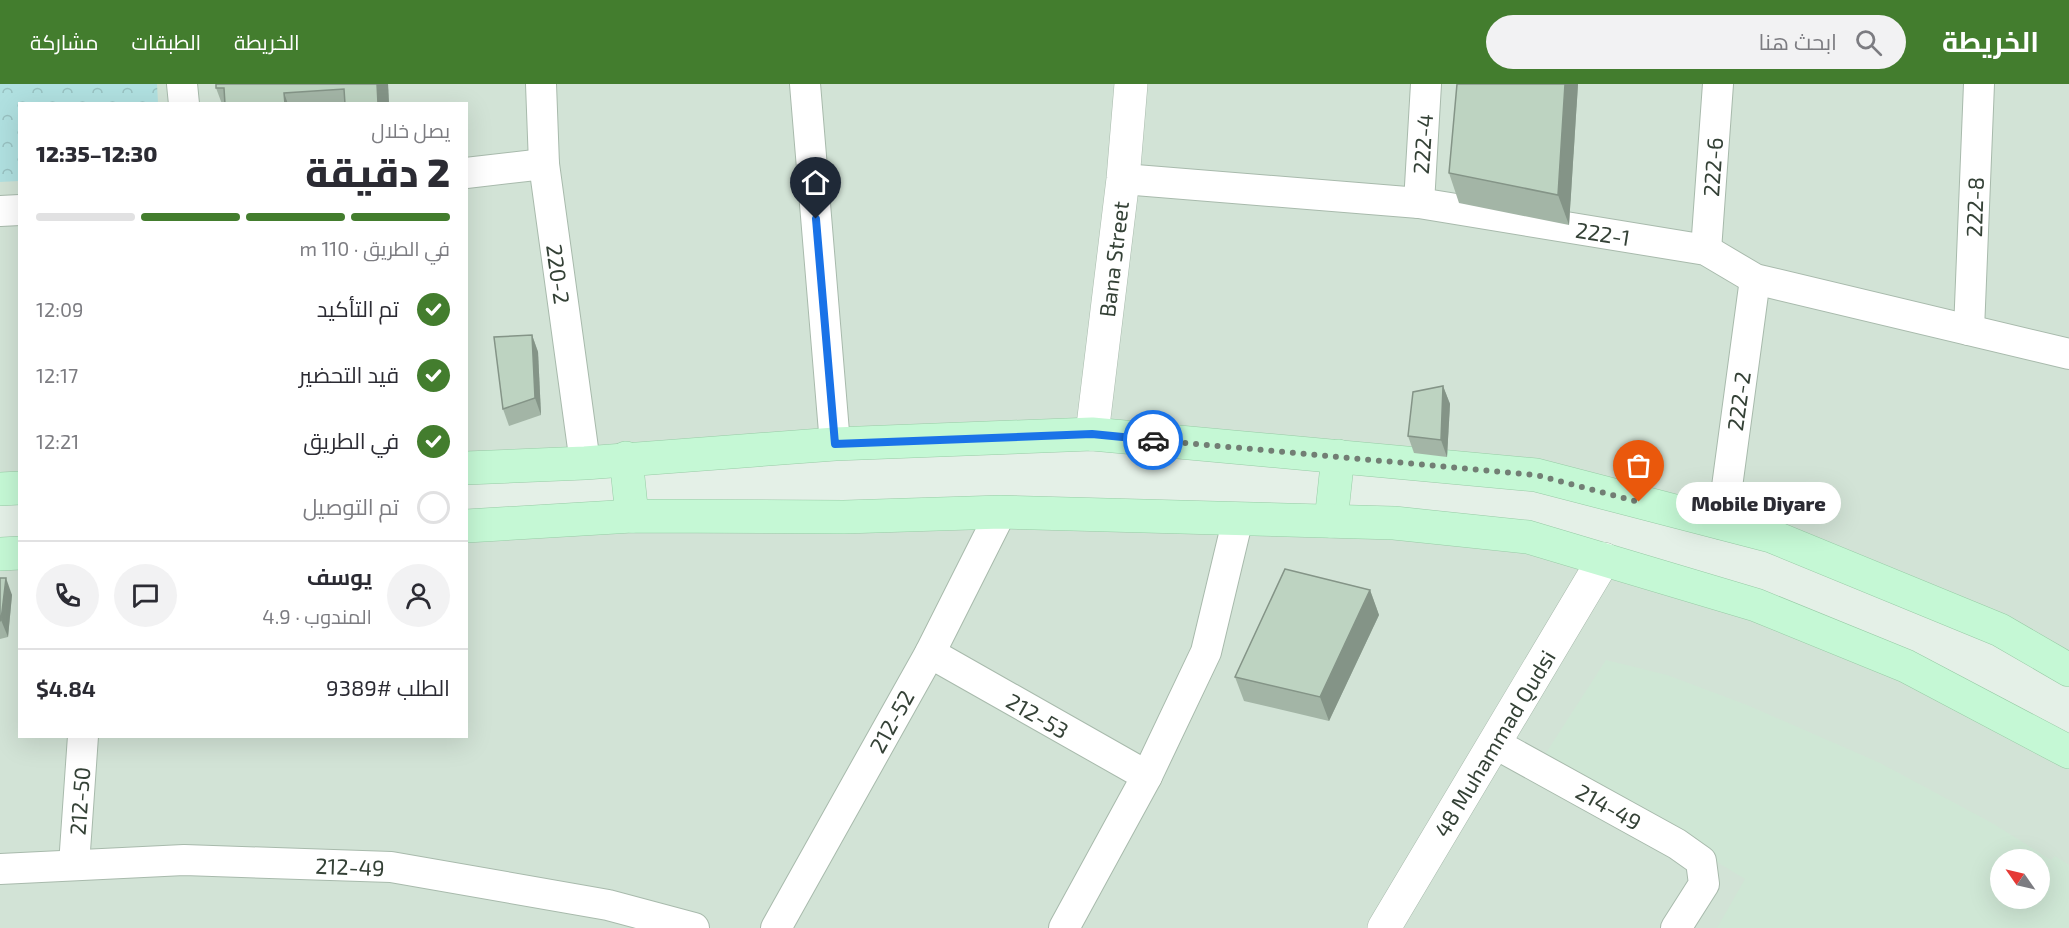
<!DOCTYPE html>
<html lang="ar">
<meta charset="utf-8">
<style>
:root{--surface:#fff;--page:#f2f2f3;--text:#2b2b33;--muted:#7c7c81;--line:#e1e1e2;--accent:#437d2e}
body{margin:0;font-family:"Exo 2",Cairo,sans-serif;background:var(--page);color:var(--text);direction:rtl;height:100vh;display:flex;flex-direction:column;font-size:22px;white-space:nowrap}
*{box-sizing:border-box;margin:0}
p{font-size:20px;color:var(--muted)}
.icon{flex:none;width:33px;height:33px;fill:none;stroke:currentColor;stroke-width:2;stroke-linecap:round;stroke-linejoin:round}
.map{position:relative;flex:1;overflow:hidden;direction:ltr}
.panel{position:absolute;left:18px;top:18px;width:450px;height:636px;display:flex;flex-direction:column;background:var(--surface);border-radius:0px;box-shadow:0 6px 24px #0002;direction:rtl}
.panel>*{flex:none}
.needle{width:39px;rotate:304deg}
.fabs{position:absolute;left:1990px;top:765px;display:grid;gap:12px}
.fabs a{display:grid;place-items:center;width:60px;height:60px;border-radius:50%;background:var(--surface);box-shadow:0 6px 24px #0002;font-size:30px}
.pin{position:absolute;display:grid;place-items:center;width:51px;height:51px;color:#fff;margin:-62px -26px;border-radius:50% 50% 50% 0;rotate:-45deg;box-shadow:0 0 6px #0007}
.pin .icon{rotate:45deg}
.courier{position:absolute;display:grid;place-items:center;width:60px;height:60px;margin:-30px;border:4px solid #1a73e8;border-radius:50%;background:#fff;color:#222;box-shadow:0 2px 8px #0007}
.bubble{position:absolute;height:42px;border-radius:21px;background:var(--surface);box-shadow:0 6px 24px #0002;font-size:20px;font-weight:800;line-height:42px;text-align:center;direction:rtl}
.summary em{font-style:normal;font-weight:800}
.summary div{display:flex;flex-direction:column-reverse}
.summary{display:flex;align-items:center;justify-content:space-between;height:102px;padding:0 18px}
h1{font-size:39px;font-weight:800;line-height:45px}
.bar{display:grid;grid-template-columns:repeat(4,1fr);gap:9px 6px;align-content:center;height:72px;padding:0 18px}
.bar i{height:8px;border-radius:4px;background:var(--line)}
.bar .selected{background:var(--accent)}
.bar p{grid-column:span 4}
.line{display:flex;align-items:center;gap:15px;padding:0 18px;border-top:2px solid var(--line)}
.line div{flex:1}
.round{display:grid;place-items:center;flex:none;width:63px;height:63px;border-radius:32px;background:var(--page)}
ol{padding:0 18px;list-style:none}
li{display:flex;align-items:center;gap:18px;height:66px}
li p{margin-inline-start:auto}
li .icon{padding:6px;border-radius:50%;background:var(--accent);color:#fff;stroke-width:4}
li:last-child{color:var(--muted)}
li i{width:33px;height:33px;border:3px solid var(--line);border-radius:50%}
header{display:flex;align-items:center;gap:36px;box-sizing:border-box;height:84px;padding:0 30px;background:var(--accent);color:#fff}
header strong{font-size:28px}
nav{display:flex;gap:33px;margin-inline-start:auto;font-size:21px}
.search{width:420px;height:54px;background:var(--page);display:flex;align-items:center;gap:15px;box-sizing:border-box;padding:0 21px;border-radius:33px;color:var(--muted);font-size:22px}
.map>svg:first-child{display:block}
.residential{fill:#d2e3d6;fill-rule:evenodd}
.education{fill:#cfe7d5;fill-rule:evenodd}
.park{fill:url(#park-crowns)}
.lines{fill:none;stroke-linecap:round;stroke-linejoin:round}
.minor-casing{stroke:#a8baac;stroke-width:32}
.tertiary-casing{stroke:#a8baac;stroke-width:34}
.secondary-casing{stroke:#98cba6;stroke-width:34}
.minor{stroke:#fff;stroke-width:30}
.tertiary{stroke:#fff;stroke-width:33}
.secondary{stroke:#c5f8d5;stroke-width:33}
.wall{fill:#a3b5a6}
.shaded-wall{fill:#849487}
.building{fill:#bdd3c1;stroke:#849487;stroke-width:1.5}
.done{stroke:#727e74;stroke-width:6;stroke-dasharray:0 10.8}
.route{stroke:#1a73e8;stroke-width:8}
.labels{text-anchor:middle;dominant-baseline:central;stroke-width:5;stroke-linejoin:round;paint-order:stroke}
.street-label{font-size:22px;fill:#344136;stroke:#fff}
</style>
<header>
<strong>الخريطة</strong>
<div class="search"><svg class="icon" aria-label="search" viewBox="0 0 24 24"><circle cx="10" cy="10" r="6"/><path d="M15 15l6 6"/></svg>ابحث هنا</div>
<nav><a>الخريطة</a><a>الطبقات</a><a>مشاركة</a></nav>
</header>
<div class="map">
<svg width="2069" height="844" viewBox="0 0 2069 844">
<defs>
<pattern id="park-crowns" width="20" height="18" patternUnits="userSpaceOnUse" patternTransform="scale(1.5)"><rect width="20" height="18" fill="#b0e0e0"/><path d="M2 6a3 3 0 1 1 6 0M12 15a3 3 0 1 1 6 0" fill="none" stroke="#98c1c1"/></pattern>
</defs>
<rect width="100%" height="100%" fill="#e4f0e7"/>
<g class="residential">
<path d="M 0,0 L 2069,0 L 2069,594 L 2000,546 L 1536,391 L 1092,350 L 467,380 L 466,20 L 20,20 L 19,401 L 0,402 Z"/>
<path d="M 1331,437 L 1604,475 L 1757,521 L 2069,671 L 2069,844 L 0,844 L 0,470 L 19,469 L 20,652 L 466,652 L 467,449 ZM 2001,776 L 2040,776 L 2040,814 L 2001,814 Z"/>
</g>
<path class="education" d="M 1606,576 L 1667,591 L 1747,621 L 1880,679 L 1992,739 L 2051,776 L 2055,772 L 2069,781 L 2069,844 L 1717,844 L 1745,795 L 1544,672 ZM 2001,776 L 2040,776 L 2040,814 L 2001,814 Z"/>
<path class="park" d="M 0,0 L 157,0 L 158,19 L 20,20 L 19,97 L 0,98 Z"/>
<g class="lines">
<defs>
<g id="minor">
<path d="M 182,0 L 184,20"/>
<path d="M 541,0 L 544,80 L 585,379"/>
<path d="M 805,0 L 835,360"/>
<path d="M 466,89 L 544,80"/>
<path d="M 1123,95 L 1419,119 L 1706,166 L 1755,195 L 2069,270"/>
<path d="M 1419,119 L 1426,0"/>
<path d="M 0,127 L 20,126"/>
<path d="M 1706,166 L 1718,0"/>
<path d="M 1969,246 L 1979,0"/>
<path d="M 1722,440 L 1755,195"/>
<path d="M 930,569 L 1147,692"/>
<path d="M 1494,659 L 1677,760 L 1701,777 L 1704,800 L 1676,844"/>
<path d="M 74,781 L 83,652"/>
<path d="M 0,785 L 184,776 L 391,783 L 608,821 L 694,844"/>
<path d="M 776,844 L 930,569 L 1001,428"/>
<path d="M 1064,844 L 1147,692 L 1206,568 L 1238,434"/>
</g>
<g id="tertiary">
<path d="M 1092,350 L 1123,95 L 1131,0"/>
<path d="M 1384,844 L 1604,475"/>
</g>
<g id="secondary">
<path d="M 626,374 L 632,432"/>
<path d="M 466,384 L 585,379 L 835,360 L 1092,350 L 1536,391 L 1771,452 L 2000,546 L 2069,586"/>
<path d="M 0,405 L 20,404"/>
<path d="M 1331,437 L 1338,372"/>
<path d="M 466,442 L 632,432 L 844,433 L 1001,428 L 1394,439 L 1528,453 L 1756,521 L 1906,582 L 2069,668"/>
<path d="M 0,470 L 20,469"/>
</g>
</defs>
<use href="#minor" class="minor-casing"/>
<use href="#tertiary" class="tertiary-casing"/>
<use href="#secondary" class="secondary-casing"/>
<use href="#minor" class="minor"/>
<use href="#tertiary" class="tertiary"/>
<use href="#secondary" class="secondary"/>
</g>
<g class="wall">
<path d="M 216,0 L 388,0 L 389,20 L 222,20 L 216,4 Z"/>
<path d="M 1578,0 L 1569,141 L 1459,119 L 1449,89 Z"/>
<path d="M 532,251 L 538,268 L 541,331 L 509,342 L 503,325 Z"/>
<path d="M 1443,302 L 1450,320 L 1447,373 L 1414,369 L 1408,352 Z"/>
<path d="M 0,494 L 12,511 L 8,553 L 0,555 Z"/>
<path d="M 1370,506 L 1379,531 L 1329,637 L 1244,617 L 1235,593 Z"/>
</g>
<g class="shaded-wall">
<path d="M 377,0 L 388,0 L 389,20 L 378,20 Z"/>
<path d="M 1565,0 L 1578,0 L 1569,141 L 1558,111 Z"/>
<path d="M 284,9 L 288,20 L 285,20 Z"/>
<path d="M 532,251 L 538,268 L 541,331 L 535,314 Z"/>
<path d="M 1443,302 L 1450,320 L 1447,373 L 1441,356 Z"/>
<path d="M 6,494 L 12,511 L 8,553 L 1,536 Z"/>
<path d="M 1370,506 L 1379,531 L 1329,637 L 1320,613 Z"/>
</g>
<g class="building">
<path d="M 216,0 L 377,0 L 378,20 L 345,20 L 344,5 L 284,9 L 285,20 L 225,20 L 224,4 L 216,4 Z"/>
<path d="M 1457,0 L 1565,0 L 1558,111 L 1449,89 Z"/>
<path d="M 532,251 L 535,314 L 503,325 L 494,253 Z"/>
<path d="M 1443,302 L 1441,356 L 1408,352 L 1413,308 Z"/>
<path d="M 1285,485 L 1370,506 L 1320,613 L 1235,593 Z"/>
<path d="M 0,494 L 6,494 L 1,536 L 0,537 Z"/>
</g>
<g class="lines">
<path class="done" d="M 1153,356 L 1536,391 L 1639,418"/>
<path class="route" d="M 816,135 L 835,360 L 1092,350 L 1153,356"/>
</g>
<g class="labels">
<g class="street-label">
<text transform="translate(1422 60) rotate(-86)">222-4</text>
<text transform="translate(1712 83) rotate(-86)">222-6</text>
<text transform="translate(1974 123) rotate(-88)">222-8</text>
<text transform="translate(1603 149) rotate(9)">222-1</text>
<text transform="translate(1113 175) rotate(-83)">Bana Street</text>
<text transform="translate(559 190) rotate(82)">220-2</text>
<text transform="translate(1738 317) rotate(-82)">222-2</text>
<text transform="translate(1038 631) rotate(30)">212-53</text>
<text transform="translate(891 637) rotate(-61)">212-52</text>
<text transform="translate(1494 659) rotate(-59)">48 Muhammad Qudsi</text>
<text transform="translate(79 717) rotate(-86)">212-50</text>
<text transform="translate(1609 722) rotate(29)">214-49</text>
<text transform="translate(350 782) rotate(2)">212-49</text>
</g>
</g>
</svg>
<div class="fabs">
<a><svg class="needle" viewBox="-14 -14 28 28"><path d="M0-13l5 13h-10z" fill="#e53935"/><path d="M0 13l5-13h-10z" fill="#7c7c81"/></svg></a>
</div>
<div class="pin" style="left:1639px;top:418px;background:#ea580c"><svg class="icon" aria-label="bag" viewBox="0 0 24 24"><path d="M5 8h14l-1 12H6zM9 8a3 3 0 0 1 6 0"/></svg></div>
<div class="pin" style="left:816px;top:135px;background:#1f2937"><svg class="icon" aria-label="home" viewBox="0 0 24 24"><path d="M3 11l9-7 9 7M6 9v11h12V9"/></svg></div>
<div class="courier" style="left:1153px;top:356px"><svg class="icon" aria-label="car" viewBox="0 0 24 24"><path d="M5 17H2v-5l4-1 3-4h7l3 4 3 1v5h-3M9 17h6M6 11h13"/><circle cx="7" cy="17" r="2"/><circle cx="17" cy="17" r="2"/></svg></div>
<div class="bubble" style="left:1676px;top:398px;width:165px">Mobile Diyare</div>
<section class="panel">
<div class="summary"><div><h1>2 دقيقة</h1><p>يصل خلال</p></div><em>12:30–12:35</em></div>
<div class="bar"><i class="selected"></i><i class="selected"></i><i class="selected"></i><i></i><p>في الطريق · 110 m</p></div>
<ol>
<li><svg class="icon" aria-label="check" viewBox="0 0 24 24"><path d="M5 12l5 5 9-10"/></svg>تم التأكيد<p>12:09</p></li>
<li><svg class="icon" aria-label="check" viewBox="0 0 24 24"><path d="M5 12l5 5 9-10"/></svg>قيد التحضير<p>12:17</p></li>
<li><svg class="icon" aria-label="check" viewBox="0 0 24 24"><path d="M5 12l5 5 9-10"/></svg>في الطريق<p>12:21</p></li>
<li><i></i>تم التوصيل</li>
</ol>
<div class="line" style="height:108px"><a class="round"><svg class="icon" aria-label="person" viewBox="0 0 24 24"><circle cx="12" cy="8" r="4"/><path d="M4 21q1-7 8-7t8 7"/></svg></a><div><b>يوسف</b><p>المندوب · 4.9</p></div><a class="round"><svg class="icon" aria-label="chat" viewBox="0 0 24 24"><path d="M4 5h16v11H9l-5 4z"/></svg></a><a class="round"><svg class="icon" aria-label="phone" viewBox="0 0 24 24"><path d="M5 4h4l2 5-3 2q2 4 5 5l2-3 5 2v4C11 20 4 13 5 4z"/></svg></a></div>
<div class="line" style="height:78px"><div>الطلب #9389</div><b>$4.84</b></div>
</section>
</div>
